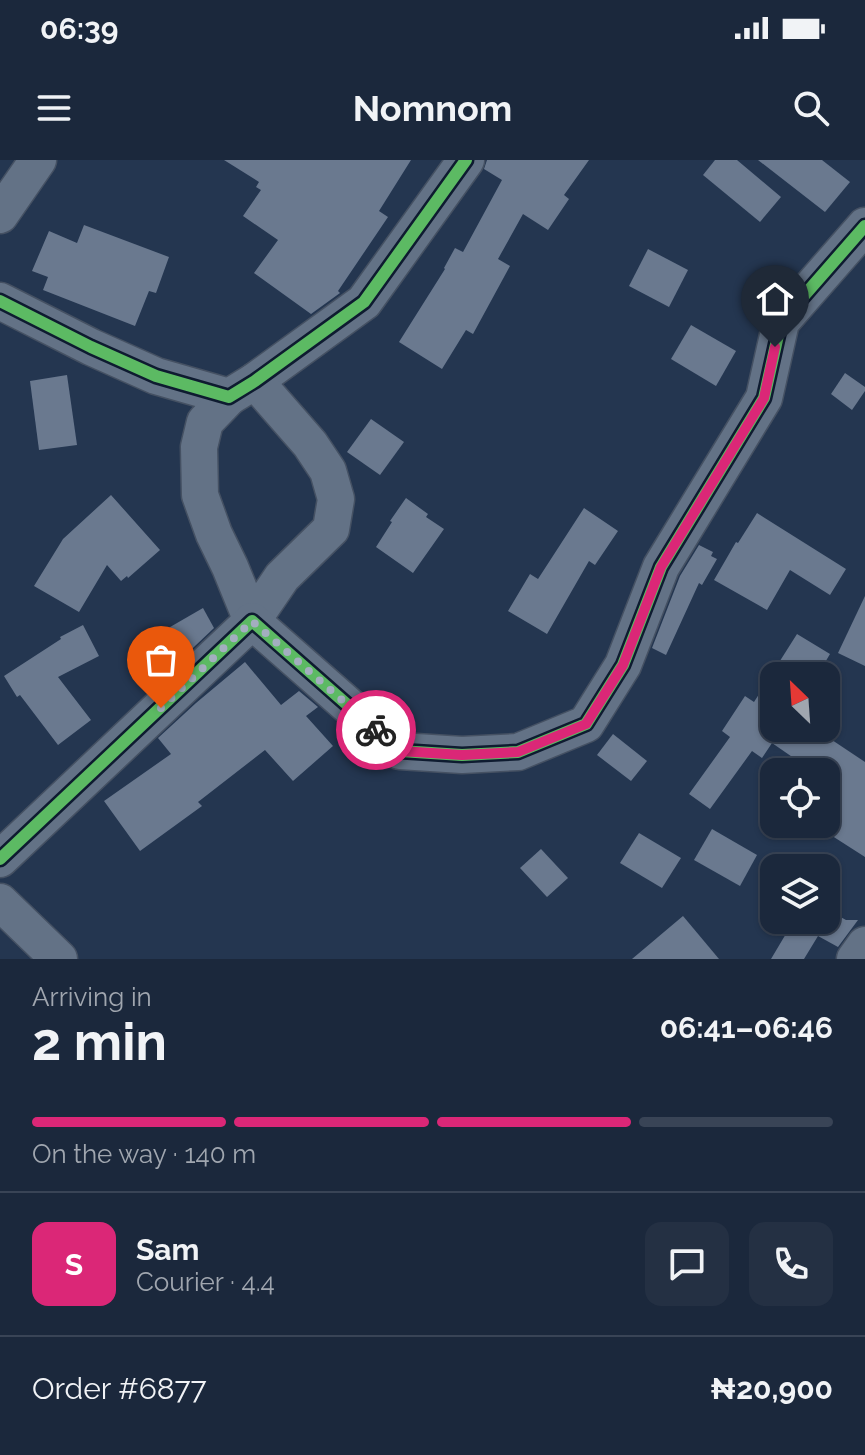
<!DOCTYPE html>
<meta charset="utf-8">
<style>
:root{--surface:#1b283c;--page:#243043;--text:#f1f3f6;--muted:#a0a6af;--line:#394456;--accent:#db2777}
body{margin:0;font-family:Raleway,sans-serif;background:var(--page);color:var(--text);height:100vh;display:flex;flex-direction:column;font-size:30px;white-space:nowrap}
*{box-sizing:border-box;margin:0}
p{font-size:26px;color:var(--muted)}
.icon{flex:none;width:44px;height:44px;fill:none;stroke:currentColor;stroke-width:2;stroke-linecap:round;stroke-linejoin:round}
.map{position:relative;height:799px;overflow:hidden}
.details{display:flex;flex-direction:column;background:var(--surface);flex:1}
.details>*{flex:none}
.needle{width:52px;rotate:335deg}
.tools{position:absolute;left:760px;top:502px;display:grid;gap:16px}
.tools a{display:grid;place-items:center;width:80px;height:80px;border-radius:16px;background:var(--surface);box-shadow:0 2px 6px #0004,0 0 0 2px var(--line);font-size:40px}
.pin{position:absolute;display:grid;place-items:center;width:68px;height:68px;color:#fff;margin:-82px -34px;border-radius:50% 50% 50% 0;rotate:-45deg;box-shadow:0 0 8px #0007}
.pin .icon{rotate:45deg}
.courier{position:absolute;display:grid;place-items:center;width:80px;height:80px;margin:-40px;border:6px solid #db2777;border-radius:50%;background:#fff;color:#222;box-shadow:0 2px 10px #0007}
.overview em{font-style:normal;font-weight:700}
.overview div{display:flex;flex-direction:column-reverse}
.overview{display:flex;align-items:center;justify-content:space-between;height:136px;padding:0 32px}
h1{font-size:52px;font-weight:700;line-height:60px}
.bar{display:grid;grid-template-columns:repeat(4,1fr);gap:12px 8px;align-content:center;height:96px;padding:0 32px}
.bar i{height:10px;border-radius:6px;background:var(--line)}
.bar .current{background:var(--accent)}
.bar p{grid-column:span 4}
.line{display:flex;align-items:center;gap:20px;padding:0 32px;border-top:2px solid var(--line)}
.line div{flex:1}
.round{display:grid;place-items:center;flex:none;width:84px;height:84px;border-radius:16px;background:var(--page)}
.status{display:flex;justify-content:space-between;align-items:center;height:56px;padding:0 40px;background:var(--surface);direction:ltr}
.status svg{height:22px;fill:currentColor}
header{display:flex;justify-content:space-between;align-items:center;height:104px;padding:0 32px;background:var(--surface);font-size:36px;font-weight:700}
.map>svg:first-child{display:block}
.building{fill:#6a798f}
.lines{fill:none;stroke-linecap:round;stroke-linejoin:round}
.minor-casing{stroke:#455163;stroke-width:39}
.minor{stroke:#637286;stroke-width:36}
.cycleway-casing{stroke:#0e1b30;stroke-width:17}
.cycleway{stroke:#5cba63;stroke-width:12}
.done{stroke:#a3aebf;stroke-width:8;stroke-dasharray:0 14.4}
.route{stroke:#db2777;stroke-width:10}
</style>
<div class="status"><b>06:39</b><svg viewBox="0 0 49 12"><path d="M0 12V9h3v3zM5 12V6h3v6zM10 12V3h3v9zM15 12V0h3v12zM26 1h20v11H26zM47 4h2v5h-2z"/></svg></div>
<header><svg class="icon" aria-label="menu" viewBox="0 0 24 24"><path d="M4 6h16M4 12h16M4 18h16"/></svg>Nomnom<svg class="icon" aria-label="search" viewBox="0 0 24 24"><circle cx="10" cy="10" r="6"/><path d="M15 15l6 6"/></svg></header>
<div class="map">
<svg width="865" height="799" viewBox="0 0 865 799">
<rect width="100%" height="100%" fill="#243650"/>
<g class="building">
<path d="M 224,0 L 411,0 L 379,51 L 388,57 L 338,131 L 340,133 L 311,154 L 254,113 L 278,80 L 243,56 L 261,30 L 256,27 L 259,22 Z"/>
<path d="M 487,0 L 589,0 L 564,35 L 569,39 L 548,70 L 523,54 L 498,99 L 510,106 L 473,174 L 466,170 L 442,209 L 399,182 L 445,109 L 444,108 L 455,88 L 463,92 L 502,20 L 484,9 Z"/>
<path d="M 715,0 L 737,0 L 781,37 L 760,62 L 703,15 Z"/>
<path d="M 758,0 L 822,0 L 850,22 L 825,52 Z"/>
<path d="M 84,65 L 169,97 L 156,133 L 149,131 L 135,166 L 43,130 L 48,117 L 32,111 L 49,71 L 77,83 Z"/>
<path d="M 648,89 L 688,110 L 669,147 L 629,126 Z"/>
<path d="M 691,165 L 736,191 L 716,226 L 671,199 Z"/>
<path d="M 845,213 L 865,227 L 865,231 L 852,250 L 831,234 Z"/>
<path d="M 67,215 L 77,285 L 39,290 L 30,221 Z"/>
<path d="M 371,259 L 404,282 L 380,315 L 347,292 Z"/>
<path d="M 111,335 L 160,390 L 128,418 L 127,416 L 121,421 L 107,405 L 79,452 L 34,426 L 63,379 Z"/>
<path d="M 406,338 L 428,354 L 426,357 L 444,369 L 413,413 L 376,387 L 392,362 L 390,361 Z"/>
<path d="M 584,348 L 618,371 L 595,405 L 589,401 L 547,474 L 508,451 L 530,414 L 538,419 Z"/>
<path d="M 757,353 L 846,409 L 830,435 L 790,410 L 767,450 L 714,420 L 736,382 L 738,383 Z"/>
<path d="M 699,385 L 713,392 L 711,396 L 717,399 L 702,425 L 699,423 L 666,495 L 652,488 L 680,416 Z"/>
<path d="M 865,436 L 865,506 L 838,493 Z"/>
<path d="M 203,448 L 214,468 L 175,505 L 158,474 Z"/>
<path d="M 83,465 L 99,496 L 58,517 L 91,560 L 58,585 L 20,535 L 17,537 L 4,516 L 61,479 L 60,477 Z"/>
<path d="M 797,474 L 830,494 L 817,516 L 774,516 L 774,568 L 814,568 L 865,602 L 865,697 L 826,672 L 826,612 L 814,612 L 772,583 L 762,598 L 752,591 L 710,649 L 689,634 L 730,577 L 722,571 L 745,536 L 754,542 Z"/>
<path d="M 245,502 L 281,545 L 299,531 L 318,547 L 306,556 L 333,586 L 293,621 L 265,590 L 198,642 L 202,646 L 140,691 L 104,641 L 171,594 L 158,578 L 196,543 Z"/>
<path d="M 613,574 L 647,601 L 631,621 L 597,595 Z"/>
<path d="M 712,669 L 757,695 L 740,726 L 694,700 Z"/>
<path d="M 639,673 L 681,698 L 662,728 L 620,703 Z"/>
<path d="M 541,689 L 568,718 L 547,737 L 520,708 Z"/>
<path d="M 826,749 L 846,760 L 858,760 L 838,787 L 818,776 L 804,799 L 771,799 L 793,762 L 789,760 L 826,760 Z"/>
<path d="M 683,756 L 719,799 L 632,799 Z"/>
</g>
<g class="lines">
<defs>
<g id="minor">
<path d="M 0,55 L 38,0"/>
<path d="M 0,141 L 91,187 L 156,216 L 229,237 L 255,221 L 364,142 L 466,0"/>
<path d="M 229,237 L 205,262 L 199,287 L 200,335 L 214,374 L 230,407 L 252,461 L 282,417 L 331,369 L 336,339 L 328,311 L 310,284 L 255,221"/>
<path d="M 0,699 L 252,461 L 400,591 L 462,595 L 518,592 L 586,564 L 623,505 L 661,407 L 764,238 L 781,162 L 865,66"/>
<path d="M 0,742 L 59,799"/>
<path d="M 855,799 L 865,785"/>
</g>
</defs>
<use href="#minor" class="minor-casing"/>
<use href="#minor" class="minor"/>
<defs>
<g id="cycleway">
<path d="M 0,141 L 91,187 L 156,216 L 229,237 L 255,221 L 364,142 L 466,0"/>
<path d="M 0,699 L 252,461 L 400,591 L 462,595 L 518,592 L 586,564 L 623,505 L 661,407 L 764,238 L 781,162 L 865,66"/>
</g>
</defs>
<use href="#cycleway" class="cycleway-casing"/>
<use href="#cycleway" class="cycleway"/>
</g>
<g class="lines">
<path class="done" d="M 161,548 L 252,461 L 376,570"/>
<path class="route" d="M 376,570 L 400,591 L 462,595 L 518,592 L 586,564 L 623,505 L 661,407 L 764,238 L 775,187"/>
</g>
</svg>
<div class="tools">
<a><svg class="needle" viewBox="-14 -14 28 28"><path d="M0-13l5 13h-10z" fill="#e53935"/><path d="M0 13l5-13h-10z" fill="#a0a6af"/></svg></a>
<a><svg class="icon" aria-label="locate" viewBox="0 0 24 24"><circle cx="12" cy="12" r="6"/><path d="M12 2v4M12 18v4M2 12h4M18 12h4"/></svg></a>
<a><svg class="icon" aria-label="layers" viewBox="0 0 24 24"><path d="M12 4l9 5-9 5-9-5zM3 14l9 5 9-5"/></svg></a>
</div>
<div class="pin" style="left:161px;top:548px;background:#ea580c"><svg class="icon" aria-label="bag" viewBox="0 0 24 24"><path d="M5 8h14l-1 12H6zM9 8a3 3 0 0 1 6 0"/></svg></div>
<div class="pin" style="left:775px;top:187px;background:#1f2937"><svg class="icon" aria-label="home" viewBox="0 0 24 24"><path d="M3 11l9-7 9 7M6 9v11h12V9"/></svg></div>
<div class="courier" style="left:376px;top:570px"><svg class="icon" aria-label="bike" viewBox="0 0 24 24"><circle cx="6" cy="16" r="4"/><circle cx="18" cy="16" r="4"/><path d="M6 16l4-8h5l3 8M10 8l3 8H6M13 5h3"/></svg></div>
</div>
<section class="details">
<div class="overview"><div><h1>2 min</h1><p>Arriving in</p></div><em>06:41–06:46</em></div>
<div class="bar"><i class="current"></i><i class="current"></i><i class="current"></i><i></i><p>On the way · 140 m</p></div>
<div class="line" style="height:144px"><b class="round" style="background:var(--accent);color:#fff">S</b><div><b>Sam</b><p>Courier · 4.4</p></div><a class="round"><svg class="icon" aria-label="chat" viewBox="0 0 24 24"><path d="M4 5h16v11H9l-5 4z"/></svg></a><a class="round"><svg class="icon" aria-label="phone" viewBox="0 0 24 24"><path d="M5 4h4l2 5-3 2q2 4 5 5l2-3 5 2v4C11 20 4 13 5 4z"/></svg></a></div>
<div class="line" style="height:104px"><div>Order #6877</div><b>₦20,900</b></div>
</section>
